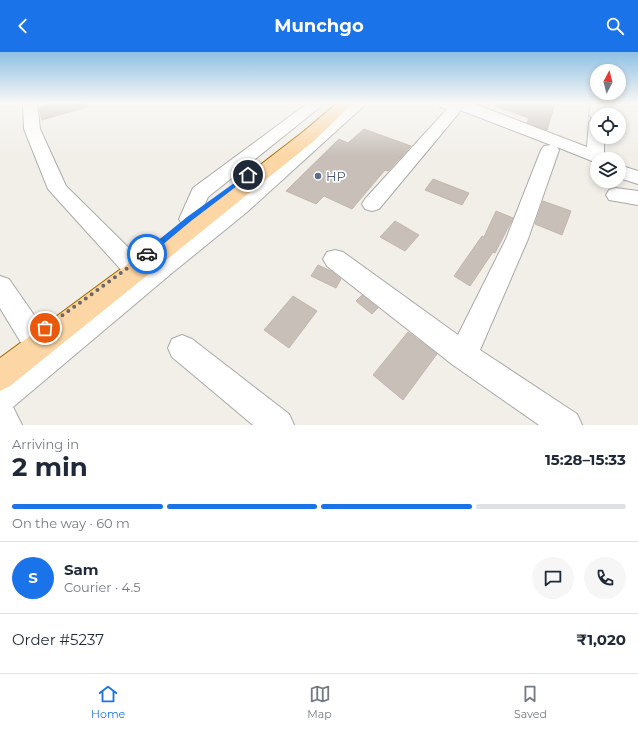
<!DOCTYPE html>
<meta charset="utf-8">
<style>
:root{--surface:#fff;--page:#f6f6f7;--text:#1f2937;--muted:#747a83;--line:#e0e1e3;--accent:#1a73e8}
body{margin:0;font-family:Montserrat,sans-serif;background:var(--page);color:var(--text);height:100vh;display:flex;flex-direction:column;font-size:15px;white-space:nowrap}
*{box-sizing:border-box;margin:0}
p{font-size:13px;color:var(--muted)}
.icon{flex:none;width:22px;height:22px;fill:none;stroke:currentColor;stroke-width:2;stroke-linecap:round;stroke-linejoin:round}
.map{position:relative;height:373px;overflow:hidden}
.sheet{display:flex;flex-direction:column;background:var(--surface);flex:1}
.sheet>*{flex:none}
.needle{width:26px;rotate:7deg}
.tools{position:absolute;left:590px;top:12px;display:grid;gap:8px}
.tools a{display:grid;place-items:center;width:36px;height:36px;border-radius:50%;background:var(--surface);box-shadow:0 2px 6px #0003;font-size:20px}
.pin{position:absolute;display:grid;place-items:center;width:34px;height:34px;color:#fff;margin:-17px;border:2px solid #fff;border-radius:50%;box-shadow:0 1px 4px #0007}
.courier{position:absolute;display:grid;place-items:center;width:40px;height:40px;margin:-20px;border:3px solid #1a73e8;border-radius:50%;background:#fff;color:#222;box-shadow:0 1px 5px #0007}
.headline em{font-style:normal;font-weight:700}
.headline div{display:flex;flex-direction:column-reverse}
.headline{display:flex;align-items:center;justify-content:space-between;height:68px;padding:0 12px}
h1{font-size:26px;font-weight:700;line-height:30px}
.bar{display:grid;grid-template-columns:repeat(4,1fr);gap:6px 4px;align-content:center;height:48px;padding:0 12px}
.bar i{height:5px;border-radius:3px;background:var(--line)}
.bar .selected{background:var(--accent)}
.bar p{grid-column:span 4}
.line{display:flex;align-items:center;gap:10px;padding:0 12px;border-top:1px solid var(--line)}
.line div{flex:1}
.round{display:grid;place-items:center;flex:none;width:42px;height:42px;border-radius:21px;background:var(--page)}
header{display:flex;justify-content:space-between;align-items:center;height:52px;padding:0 12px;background:var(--accent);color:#fff;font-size:18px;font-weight:700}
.dock{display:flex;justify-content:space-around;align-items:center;height:56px;border-top:1px solid var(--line);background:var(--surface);font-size:11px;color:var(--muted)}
.dock a{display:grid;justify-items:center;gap:2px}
.dock .selected{color:var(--accent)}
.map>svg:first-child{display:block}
.building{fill:#c7bfb8;stroke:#c4b6ab}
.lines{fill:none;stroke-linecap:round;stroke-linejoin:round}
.minor-casing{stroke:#a9a9a9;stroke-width:2}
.major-casing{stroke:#a06b00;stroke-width:2}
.minor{fill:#fff;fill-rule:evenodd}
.major{fill:#fcd6a4;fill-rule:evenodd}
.route{fill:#1a73e8}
.done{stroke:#6b6a68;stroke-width:4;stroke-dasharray:0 7.2}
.service-dot{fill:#5c6f8a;stroke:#fff;stroke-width:1.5}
.labels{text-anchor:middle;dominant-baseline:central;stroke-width:3.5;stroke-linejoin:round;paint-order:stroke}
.service-label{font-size:13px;fill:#4e5e75;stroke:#fff;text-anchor:start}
</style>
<header><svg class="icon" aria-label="back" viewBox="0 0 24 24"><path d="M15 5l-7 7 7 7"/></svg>Munchgo<svg class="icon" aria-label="search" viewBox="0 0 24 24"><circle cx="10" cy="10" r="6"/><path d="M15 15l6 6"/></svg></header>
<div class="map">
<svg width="638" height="373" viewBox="0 0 638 373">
<rect width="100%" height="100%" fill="#f2efe9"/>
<g class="building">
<path d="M 54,51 L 86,51 L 87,55 L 42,68 L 39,56 Z"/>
<path d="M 495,51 L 555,51 L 547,78 L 527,71 L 529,66 L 495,54 Z"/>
<path d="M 364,77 L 411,94 L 388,119 L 385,118 L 352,157 L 324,144 L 316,152 L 286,139 L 339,87 L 348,91 Z"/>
<path d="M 433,127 L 469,141 L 462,153 L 425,138 Z"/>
<path d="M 543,149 L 571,159 L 562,183 L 535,172 Z"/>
<path d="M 496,159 L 513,166 L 495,201 L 493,200 L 470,234 L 454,224 L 482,184 L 484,185 Z"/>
<path d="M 395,169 L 419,183 L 405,199 L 380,185 Z"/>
<path d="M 318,213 L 331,219 L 341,227 L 336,236 L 311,224 Z"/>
<path d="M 362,243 L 378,256 L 372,262 L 356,249 Z"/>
<path d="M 293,244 L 317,259 L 289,296 L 264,278 Z"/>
<path d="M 408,280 L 437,302 L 403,348 L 373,323 Z"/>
</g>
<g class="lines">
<defs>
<g id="minor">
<path d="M 23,51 L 37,51 L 40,77 L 66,134 L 140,207 L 144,214 L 142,218 L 233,150 L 350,51 L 367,51 L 247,160 L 172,221 L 13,355 L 22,373 L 0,373 L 0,327 L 136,222 L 132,224 L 124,221 L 48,137 L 24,77 Z"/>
<path d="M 308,51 L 325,51 L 208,145 L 196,172 L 189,175 L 182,172 L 179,167 L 193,136 Z"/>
<path d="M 439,51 L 472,51 L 587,95 L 589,70 L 592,66 L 589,63 L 591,51 L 605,51 L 605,63 L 597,63 L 597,85 L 604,85 L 604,101 L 609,103 L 612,107 L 597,107 L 597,111 L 557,95 L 559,98 L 528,187 L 480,298 L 577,362 L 582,373 L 539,373 L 453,313 L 327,214 L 323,207 L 327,200 L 335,198 L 343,200 L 458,283 L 506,187 L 541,98 L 544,94 L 551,93 L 460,58 L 458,62 L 379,157 L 372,159 L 365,157 L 362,152 L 365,147 L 447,57 L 441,55 Z"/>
<path d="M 619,113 L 638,119 L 638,132 L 619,126 Z"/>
<path d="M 616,136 L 638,139 L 638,153 L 609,148 L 606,143 L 609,138 Z"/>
<path d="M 0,224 L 9,227 L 43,276 L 47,285 L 43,294 L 33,298 L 23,294 L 0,256 Z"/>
<path d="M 182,283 L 192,287 L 289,362 L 294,373 L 253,373 L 172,305 L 168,296 L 172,287 Z"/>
</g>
<path id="major" d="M 337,51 L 353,51 L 315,88 L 10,334 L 0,339 L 0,306 L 224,141 L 303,80 Z"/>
</defs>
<use href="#minor" class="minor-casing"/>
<use href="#major" class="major-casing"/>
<use href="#minor" class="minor"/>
<use href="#major" class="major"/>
</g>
<linearGradient id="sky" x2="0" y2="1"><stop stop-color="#8fc0e4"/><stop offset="0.49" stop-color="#f9f8f5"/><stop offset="1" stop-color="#f9f8f5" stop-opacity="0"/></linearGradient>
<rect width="638" height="104" fill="url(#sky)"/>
<path class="route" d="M 248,121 L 251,123 L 250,124 L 191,169 L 149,204 L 144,204 L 144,200 L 187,165 Z"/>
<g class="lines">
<path class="done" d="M 45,276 L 147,202"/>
</g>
<circle class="service-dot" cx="318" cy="124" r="4"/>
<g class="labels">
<g class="service-label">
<text x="326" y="124">HP</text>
</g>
</g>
</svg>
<div class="tools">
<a><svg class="needle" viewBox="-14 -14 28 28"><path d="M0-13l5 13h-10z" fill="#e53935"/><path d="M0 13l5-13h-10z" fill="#747a83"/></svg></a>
<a><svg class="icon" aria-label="locate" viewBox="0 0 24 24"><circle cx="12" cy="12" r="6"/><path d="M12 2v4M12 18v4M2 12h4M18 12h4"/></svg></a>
<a><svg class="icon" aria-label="layers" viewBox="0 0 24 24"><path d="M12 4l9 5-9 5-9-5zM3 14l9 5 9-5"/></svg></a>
</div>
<div class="pin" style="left:45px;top:276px;background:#ea580c"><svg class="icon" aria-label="bag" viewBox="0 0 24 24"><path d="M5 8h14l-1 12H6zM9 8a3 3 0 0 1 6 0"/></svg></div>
<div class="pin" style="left:248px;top:123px;background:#1f2937"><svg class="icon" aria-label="home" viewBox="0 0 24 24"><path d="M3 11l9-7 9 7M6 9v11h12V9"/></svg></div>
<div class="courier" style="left:147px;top:202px"><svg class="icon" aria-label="car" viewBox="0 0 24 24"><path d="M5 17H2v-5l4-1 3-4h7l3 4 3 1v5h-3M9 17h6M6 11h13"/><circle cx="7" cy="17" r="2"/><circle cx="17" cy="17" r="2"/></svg></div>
</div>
<section class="sheet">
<div class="headline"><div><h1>2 min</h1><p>Arriving in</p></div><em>15:28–15:33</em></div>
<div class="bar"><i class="selected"></i><i class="selected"></i><i class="selected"></i><i></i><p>On the way · 60 m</p></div>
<div class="line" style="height:72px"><b class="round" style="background:var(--accent);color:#fff">S</b><div><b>Sam</b><p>Courier · 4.5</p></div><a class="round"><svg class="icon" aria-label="chat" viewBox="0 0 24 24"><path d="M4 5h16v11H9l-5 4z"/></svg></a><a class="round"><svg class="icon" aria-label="phone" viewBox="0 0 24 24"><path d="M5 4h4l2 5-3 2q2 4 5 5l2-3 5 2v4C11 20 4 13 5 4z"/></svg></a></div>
<div class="line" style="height:52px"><div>Order #5237</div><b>₹1,020</b></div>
</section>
<nav class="dock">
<a class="selected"><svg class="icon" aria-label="home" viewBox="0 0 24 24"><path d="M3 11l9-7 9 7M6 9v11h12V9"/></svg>Home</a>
<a><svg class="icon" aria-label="map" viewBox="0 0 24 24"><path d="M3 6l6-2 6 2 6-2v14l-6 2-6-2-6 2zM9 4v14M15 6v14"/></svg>Map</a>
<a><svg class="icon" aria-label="saved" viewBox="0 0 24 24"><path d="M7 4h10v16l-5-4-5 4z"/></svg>Saved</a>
</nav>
